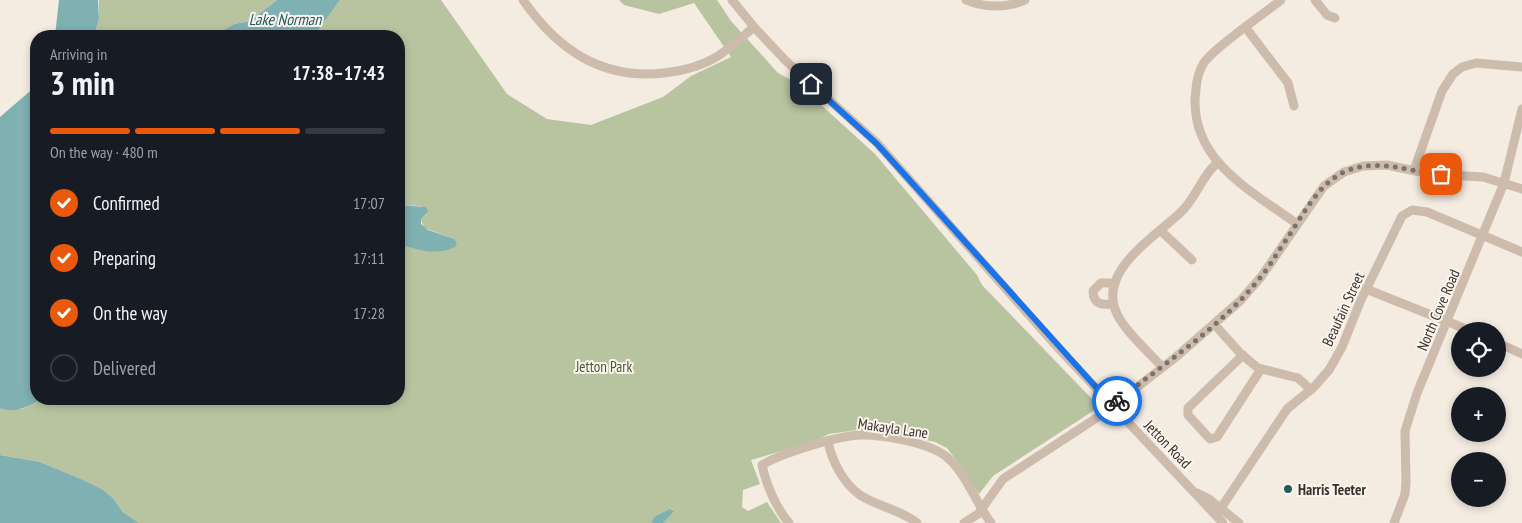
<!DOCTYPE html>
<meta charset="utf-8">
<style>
:root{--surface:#171b24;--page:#242831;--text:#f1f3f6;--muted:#9ea1a6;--line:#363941;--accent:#ea580c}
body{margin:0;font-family:"PT Sans Narrow",sans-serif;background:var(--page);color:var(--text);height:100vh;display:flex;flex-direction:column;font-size:19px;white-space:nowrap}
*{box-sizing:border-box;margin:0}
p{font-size:16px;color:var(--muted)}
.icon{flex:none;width:28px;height:28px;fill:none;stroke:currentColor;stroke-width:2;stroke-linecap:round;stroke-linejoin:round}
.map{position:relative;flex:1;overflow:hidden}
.panel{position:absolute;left:30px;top:30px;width:375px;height:375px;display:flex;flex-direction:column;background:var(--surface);border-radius:20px;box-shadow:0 2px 8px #0003}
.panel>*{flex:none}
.controls{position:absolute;left:1451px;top:322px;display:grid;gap:10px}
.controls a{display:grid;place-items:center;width:55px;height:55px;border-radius:50%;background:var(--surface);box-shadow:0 2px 8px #0003;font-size:25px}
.pin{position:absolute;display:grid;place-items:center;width:42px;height:42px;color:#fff;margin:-21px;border-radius:10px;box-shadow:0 2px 8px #0006}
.courier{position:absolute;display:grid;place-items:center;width:50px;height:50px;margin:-25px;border:4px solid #1a73e8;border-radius:50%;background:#fff;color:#222;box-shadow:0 1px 6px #0007}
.headline em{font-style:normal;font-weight:700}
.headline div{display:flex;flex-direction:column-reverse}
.headline{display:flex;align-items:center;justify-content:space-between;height:85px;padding:0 20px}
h1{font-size:32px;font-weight:700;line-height:38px}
.bar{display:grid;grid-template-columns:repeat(4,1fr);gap:8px 5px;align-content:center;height:60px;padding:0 20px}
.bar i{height:6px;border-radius:4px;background:var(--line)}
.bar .active{background:var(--accent)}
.bar p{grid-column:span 4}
ol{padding:0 20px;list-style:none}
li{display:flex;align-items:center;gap:15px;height:55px}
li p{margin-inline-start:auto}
li .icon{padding:5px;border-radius:50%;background:var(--accent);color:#fff;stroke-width:4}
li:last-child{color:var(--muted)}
li i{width:28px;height:28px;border:2px solid var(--line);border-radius:50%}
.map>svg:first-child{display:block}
.green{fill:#b8c4a0}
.water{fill:#7fb0b2}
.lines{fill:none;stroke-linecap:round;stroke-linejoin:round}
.minor{stroke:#cdbbac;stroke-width:9}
.done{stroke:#7c716b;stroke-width:5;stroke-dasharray:0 9}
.route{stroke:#1a73e8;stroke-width:6}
.poi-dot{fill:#1f5a5e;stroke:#fbf5ee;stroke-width:2}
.labels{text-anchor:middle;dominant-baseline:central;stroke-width:4;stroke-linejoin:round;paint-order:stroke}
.street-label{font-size:15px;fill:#3b302b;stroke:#fbf5ee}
.park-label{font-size:15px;fill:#4a5a2e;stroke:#fbf5ee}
.poi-label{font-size:15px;font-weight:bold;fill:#3b302b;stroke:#fbf5ee;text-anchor:start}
.water-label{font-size:16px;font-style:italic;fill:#1f5a5e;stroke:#fbf5ee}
</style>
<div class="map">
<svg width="1522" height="523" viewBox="0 0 1522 523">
<rect width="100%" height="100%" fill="#f4ebe1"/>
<g class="green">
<path d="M 99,0 L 277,0 L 250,21 L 234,24 L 213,36 L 94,36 L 99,19 Z"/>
<path d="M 340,0 L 441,0 L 507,94 L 547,119 L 591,125 L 663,97 L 691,76 L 731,57 L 694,3 L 659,14 L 624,5 L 619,0 L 717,0 L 731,21 L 778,73 L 797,83 L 875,154 L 977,275 L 982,285 L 1092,399 L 1095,406 L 1093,411 L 993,476 L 979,494 L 962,468 L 947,448 L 935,442 L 911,437 L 857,430 L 829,434 L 813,442 L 751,460 L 760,484 L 743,490 L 742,507 L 748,511 L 767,502 L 781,523 L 663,523 L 673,509 L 654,517 L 651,523 L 139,523 L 123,512 L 113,498 L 102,489 L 81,479 L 40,462 L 0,455 L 0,408 L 22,409 L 41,399 L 399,399 L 399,244 C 423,252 434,253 457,244 L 455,239 L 424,228 L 421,219 L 427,214 L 421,206 L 399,205 L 399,36 L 314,36 Z"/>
</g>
<g class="water">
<path d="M 59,0 L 98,0 L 99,19 L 94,36 L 55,36 Z"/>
<path d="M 277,0 L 340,0 L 314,36 L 213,36 L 234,24 L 250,21 Z"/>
<path d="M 36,86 L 36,399 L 41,399 C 27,407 15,414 0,408 L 0,117 Z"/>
<path d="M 399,205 L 426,207 L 428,212 L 421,219 L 421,224 L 428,230 L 455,239 L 457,244 L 455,247 C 438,256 416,250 399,244 Z"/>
<path d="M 0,455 L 40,462 L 81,479 L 102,489 L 113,498 L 123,512 L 139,523 L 0,523 Z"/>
<path d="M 670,509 L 674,511 L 663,523 L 651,523 L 654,517 Z"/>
</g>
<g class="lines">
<g class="minor">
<path d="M 523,0 C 557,49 601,80 664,73 C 682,71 702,66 718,56 C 730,48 742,37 754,27"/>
<path d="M 732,0 L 754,27 L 785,60 L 877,143 L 1060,350 L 1223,523"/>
<path d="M 966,0 C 984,8 1008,8 1025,0"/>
<path d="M 1281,0 C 1260,17 1223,41 1206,60 C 1197,71 1196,86 1195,100 C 1194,163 1252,191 1297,224"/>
<path d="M 1315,0 L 1327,15 L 1335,18"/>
<path d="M 1246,28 L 1288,83 L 1294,106"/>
<path d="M 1414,170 L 1442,91 L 1453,74 L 1462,67 L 1476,63 L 1522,67"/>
<path d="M 1161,231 L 1192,260"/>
<path d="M 1366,289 L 1471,331"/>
<path d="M 1113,304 C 1103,305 1093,305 1093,291 L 1101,283 L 1115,283"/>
<path d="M 1214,324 L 1241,354 L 1258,368 L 1298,378 L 1311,390"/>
<path d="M 1498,343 L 1522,354"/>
<path d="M 1243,355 L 1188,408 L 1188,415 L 1210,439 L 1217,437 L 1261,369"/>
<path d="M 1162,367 C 1149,352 1132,338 1121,321 C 1090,275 1153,239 1181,212 C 1196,198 1201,177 1217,163"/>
<path d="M 828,442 C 832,461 843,483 860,495 C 878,507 900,509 917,523"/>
<path d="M 1197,493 L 1209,499 L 1239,523"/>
<path d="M 1221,508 L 1287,409 L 1314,387 L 1329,370 L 1342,347 L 1360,302 L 1402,216 L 1412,210 L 1427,212 L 1522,252"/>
<path d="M 789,523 C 776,508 766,484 762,465 C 780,454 829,439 850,436 C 873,432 932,442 949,459 C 967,476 976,503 991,523"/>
<path d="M 964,523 L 978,514 L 1003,479 L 1104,413 L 1176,357 L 1240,301 L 1261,277 L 1324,186 L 1344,172 L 1363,166 L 1387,165 L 1430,174 L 1483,177 L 1522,189"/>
<path d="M 1394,523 L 1405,494 L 1406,483 L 1405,431 L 1417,393 L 1504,183 L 1522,109"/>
</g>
</g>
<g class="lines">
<path class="done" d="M 1117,401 C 1166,362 1220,328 1260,278 C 1270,266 1277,253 1286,240 C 1302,217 1317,185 1344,172 C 1377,157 1407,172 1441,174"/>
<path class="route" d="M 811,84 L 877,144 L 1112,405 L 1117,401"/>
</g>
<circle class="poi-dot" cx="1288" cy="489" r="5"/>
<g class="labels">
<g class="street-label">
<text transform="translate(1343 309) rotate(-65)">Beaufain Street</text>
<text transform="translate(1438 310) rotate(-67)">North Cove Road</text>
<text transform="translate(893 428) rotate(8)">Makayla Lane</text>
<text transform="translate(1168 444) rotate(46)">Jetton Road</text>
</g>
<g class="park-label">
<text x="604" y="366">Jetton Park</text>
</g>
<g class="poi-label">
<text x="1298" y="489">Harris Teeter</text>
</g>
<g class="water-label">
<text x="285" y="19">Lake Norman</text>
</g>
</g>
</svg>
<div class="controls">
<a><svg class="icon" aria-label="locate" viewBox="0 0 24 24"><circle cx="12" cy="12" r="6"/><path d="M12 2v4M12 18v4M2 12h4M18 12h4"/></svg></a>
<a>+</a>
<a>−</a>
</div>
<div class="pin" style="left:1441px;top:174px;background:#ea580c"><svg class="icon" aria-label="bag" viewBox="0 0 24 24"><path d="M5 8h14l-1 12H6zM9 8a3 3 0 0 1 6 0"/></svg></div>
<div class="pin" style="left:811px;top:84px;background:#1f2937"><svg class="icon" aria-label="home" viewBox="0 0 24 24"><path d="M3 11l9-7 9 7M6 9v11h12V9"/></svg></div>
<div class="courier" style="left:1117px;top:401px"><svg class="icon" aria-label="bike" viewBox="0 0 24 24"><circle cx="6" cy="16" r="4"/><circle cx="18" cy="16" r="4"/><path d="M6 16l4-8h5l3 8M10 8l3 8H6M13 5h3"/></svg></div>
<section class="panel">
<div class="headline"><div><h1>3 min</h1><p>Arriving in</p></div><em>17:38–17:43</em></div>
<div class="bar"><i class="active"></i><i class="active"></i><i class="active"></i><i></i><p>On the way · 480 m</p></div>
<ol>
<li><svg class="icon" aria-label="check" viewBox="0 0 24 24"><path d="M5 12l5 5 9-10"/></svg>Confirmed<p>17:07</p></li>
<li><svg class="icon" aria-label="check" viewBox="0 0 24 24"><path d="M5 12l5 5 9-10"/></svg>Preparing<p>17:11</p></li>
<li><svg class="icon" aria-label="check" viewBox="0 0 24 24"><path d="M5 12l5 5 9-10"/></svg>On the way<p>17:28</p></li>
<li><i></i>Delivered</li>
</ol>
</section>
</div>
